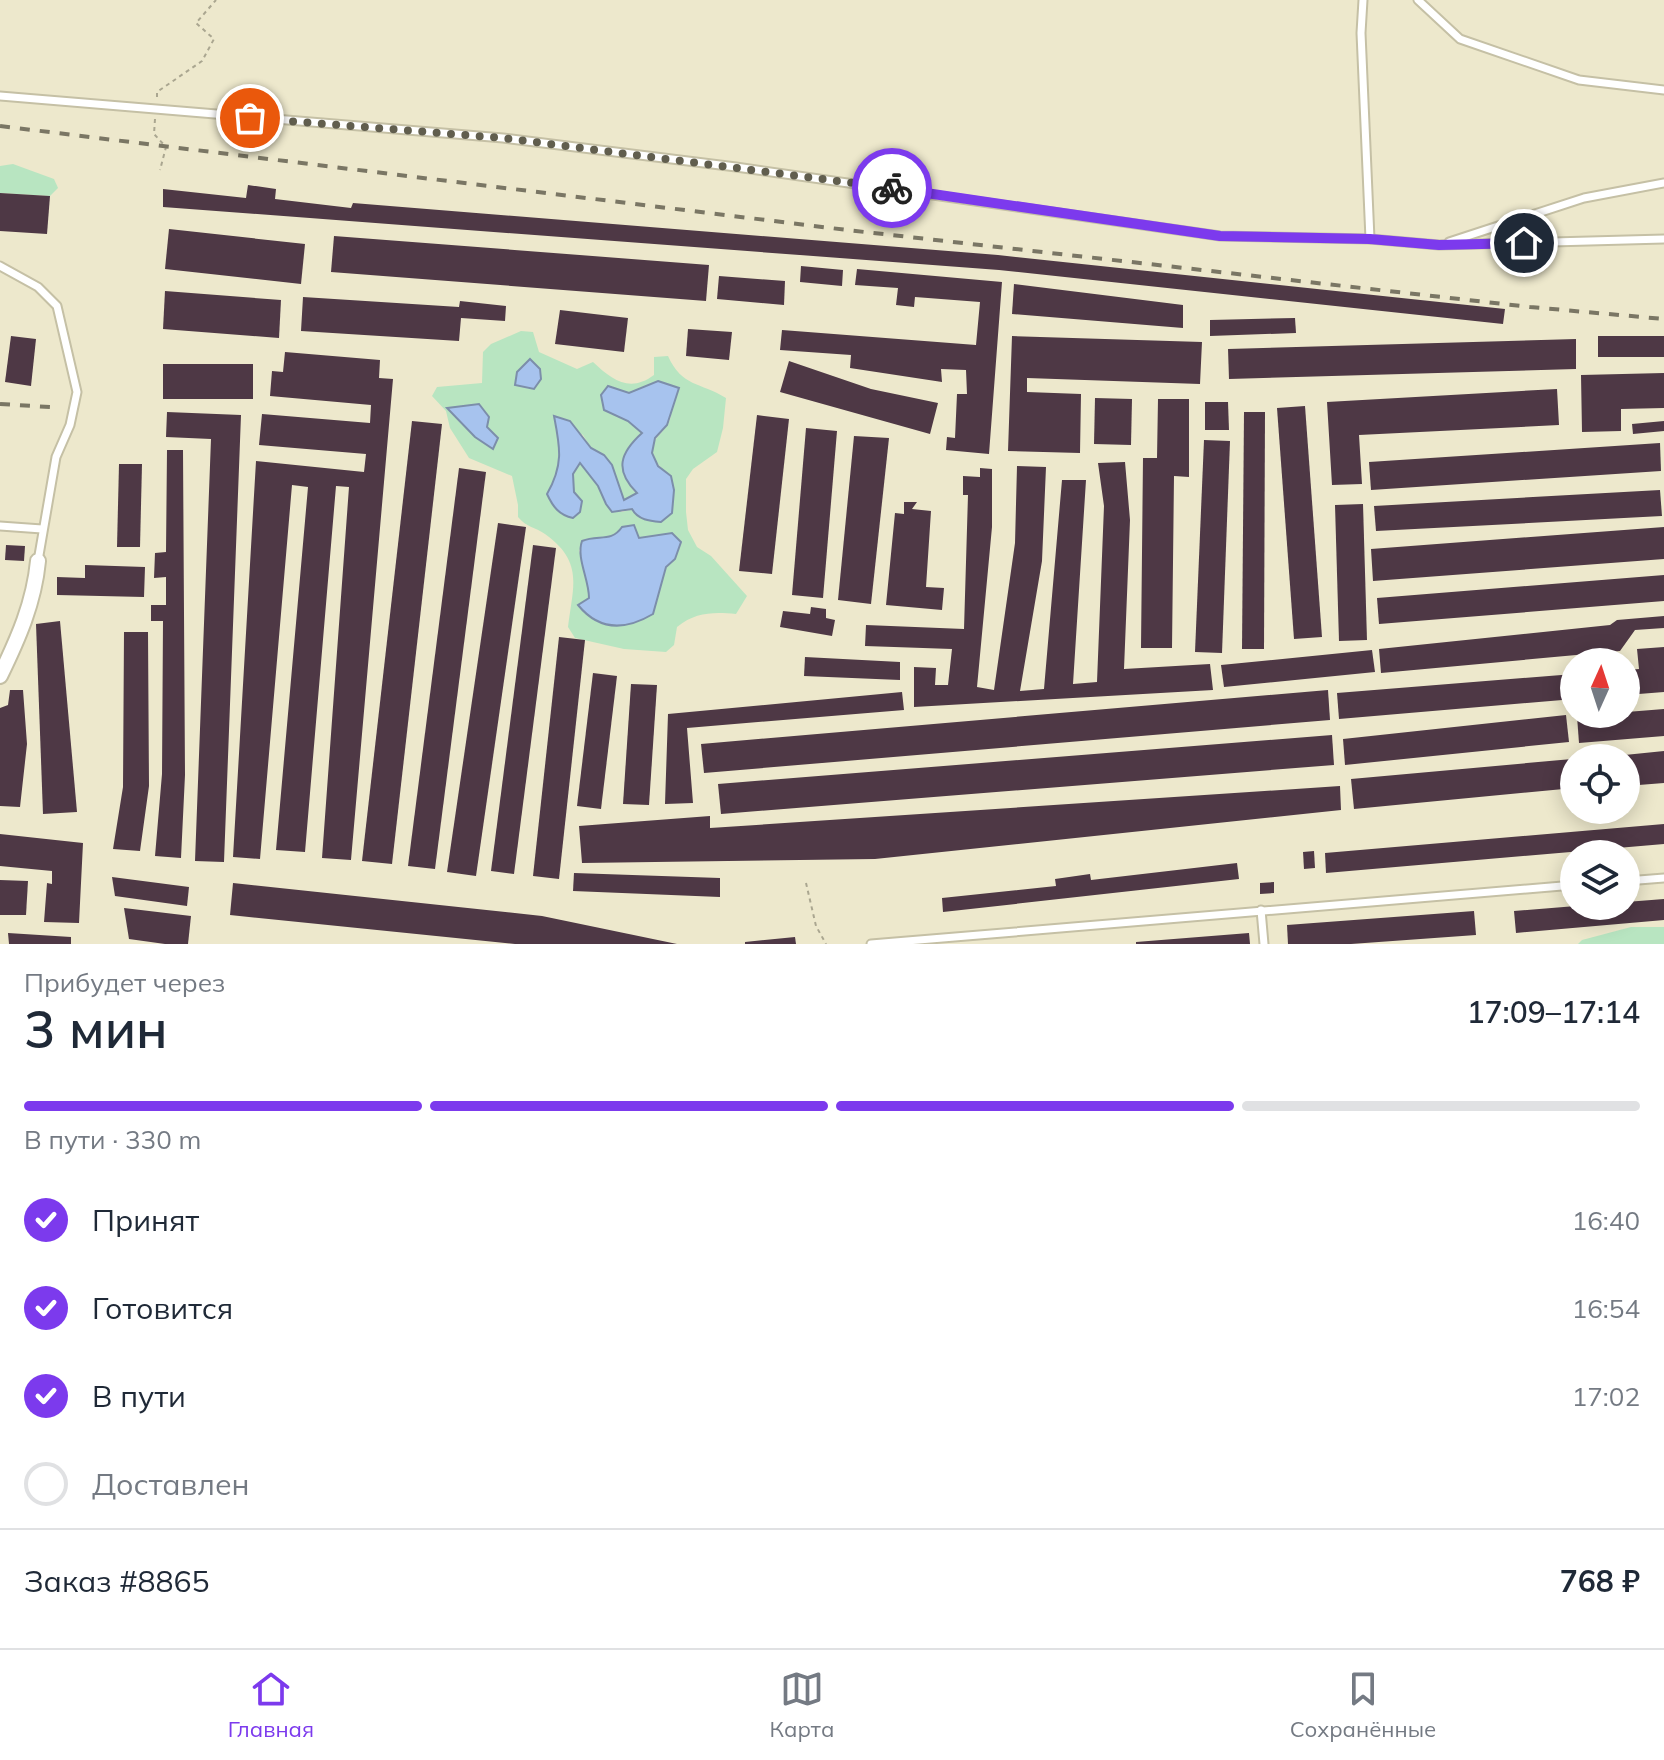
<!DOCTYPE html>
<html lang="ru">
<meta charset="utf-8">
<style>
:root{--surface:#fff;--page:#f2f2f3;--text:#1f2937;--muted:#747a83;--line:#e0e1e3;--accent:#7c3aed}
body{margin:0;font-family:Mulish,sans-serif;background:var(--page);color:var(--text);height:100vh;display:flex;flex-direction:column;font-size:30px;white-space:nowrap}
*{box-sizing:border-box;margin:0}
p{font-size:26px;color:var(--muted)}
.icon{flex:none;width:44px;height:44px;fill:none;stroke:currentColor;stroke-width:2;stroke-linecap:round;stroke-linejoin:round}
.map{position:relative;height:944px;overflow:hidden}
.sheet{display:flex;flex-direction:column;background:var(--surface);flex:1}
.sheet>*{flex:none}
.needle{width:52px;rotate:3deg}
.tools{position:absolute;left:1560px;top:648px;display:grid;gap:16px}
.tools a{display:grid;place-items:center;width:80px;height:80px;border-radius:50%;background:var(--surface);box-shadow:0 4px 20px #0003;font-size:40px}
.pin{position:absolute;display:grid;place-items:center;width:68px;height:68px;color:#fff;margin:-34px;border:4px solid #fff;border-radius:50%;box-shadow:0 2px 8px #0007}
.courier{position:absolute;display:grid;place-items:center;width:80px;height:80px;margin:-40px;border:6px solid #7c3aed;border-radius:50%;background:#fff;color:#222;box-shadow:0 2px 10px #0007}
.head em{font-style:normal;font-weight:600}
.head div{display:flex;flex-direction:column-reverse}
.head{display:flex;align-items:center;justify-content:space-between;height:136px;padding:0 24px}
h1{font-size:52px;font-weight:600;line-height:60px}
.bar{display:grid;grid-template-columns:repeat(4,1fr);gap:12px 8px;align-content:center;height:96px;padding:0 24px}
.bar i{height:10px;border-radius:6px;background:var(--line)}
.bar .selected{background:var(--accent)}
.bar p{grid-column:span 4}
.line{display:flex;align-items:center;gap:20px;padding:0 24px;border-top:2px solid var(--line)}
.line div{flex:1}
ol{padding:0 24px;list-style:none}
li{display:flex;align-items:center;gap:24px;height:88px}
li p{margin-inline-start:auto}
li .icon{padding:8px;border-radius:50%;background:var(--accent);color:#fff;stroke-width:4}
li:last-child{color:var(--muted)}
li i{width:44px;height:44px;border:4px solid var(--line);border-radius:50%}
.tabs{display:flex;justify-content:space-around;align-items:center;height:112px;border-top:2px solid var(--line);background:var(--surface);font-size:22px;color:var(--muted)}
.tabs a{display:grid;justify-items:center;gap:4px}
.tabs .selected{color:var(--accent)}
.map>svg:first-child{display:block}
.green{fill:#b8e5c1;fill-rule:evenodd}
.water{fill:#a7c3ee;stroke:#7c8eaa;stroke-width:2}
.building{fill:#4e3845}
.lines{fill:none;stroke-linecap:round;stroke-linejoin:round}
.lane-casing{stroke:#c5c0a5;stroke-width:11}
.street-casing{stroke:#c5c0a5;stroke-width:18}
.path{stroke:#aaa690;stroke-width:2;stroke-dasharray:4 4;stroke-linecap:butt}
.lane{stroke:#fff;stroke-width:7}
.street{stroke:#fff;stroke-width:14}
.rail{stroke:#7a7664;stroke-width:4;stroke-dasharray:10 10;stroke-linecap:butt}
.done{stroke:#615e4e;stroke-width:8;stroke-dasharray:0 14.4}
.route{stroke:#7c3aed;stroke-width:10}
</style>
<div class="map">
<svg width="1664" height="944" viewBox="0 0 1664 944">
<rect width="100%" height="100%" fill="#ede8cc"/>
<g class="green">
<path d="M 13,164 L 54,179 L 58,188 L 50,196 L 0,193 L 0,166 Z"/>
<path d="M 521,331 L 533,332 L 539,352 L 577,369 L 593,362 C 612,380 630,393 654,375 L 654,357 L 668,356 C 682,387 700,382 726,398 L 723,428 L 717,452 L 693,469 L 686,479 L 686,512 L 688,530 L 697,547 L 711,556 L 747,596 L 736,614 C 713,612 696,612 677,627 L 674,645 L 666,652 L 624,649 L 575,638 L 568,627 C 573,586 584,562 545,534 C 535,527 526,527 518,517 L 518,505 L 512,476 L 469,458 L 450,428 L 446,411 L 432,396 L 437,387 L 482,383 L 483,352 L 491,344 ZM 658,381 C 662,389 670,402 671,411 C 673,438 627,439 671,477 L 633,509 L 622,512 L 606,504 L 599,486 L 580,463 L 573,474 L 574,492 L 547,494 C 566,461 558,450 554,416 L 583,435 L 591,448 L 604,455 L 612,465 L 623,500 L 637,494 C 615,472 620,451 642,433 L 628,421 L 604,410 L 629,393 ZM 617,534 L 648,538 L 658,535 L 675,559 L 666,567 L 653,614 L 589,598 L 589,583 L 579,550 L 601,537 L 609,539 Z"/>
<path d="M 1631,927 L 1664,927 L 1664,944 L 1578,944 L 1582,940 Z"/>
</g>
<g class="water">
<path d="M 530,359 L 540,369 L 541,379 L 534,389 L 515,385 L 517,372 Z"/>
<path d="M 658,381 L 679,388 L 667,425 L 655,438 L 652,453 L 658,466 L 671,476 L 674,490 L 672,513 L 661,522 C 650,521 638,520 632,509 L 612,512 L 606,504 L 598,486 L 580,463 L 573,474 L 574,492 L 582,501 L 580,512 L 573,518 C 559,515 553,507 547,494 C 564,464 560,447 554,416 L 570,421 L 591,448 L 604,455 L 612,465 L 624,500 L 637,493 C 614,470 620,453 642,433 L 628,421 L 604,410 L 601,395 L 608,386 L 629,393 Z"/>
<path d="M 479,404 L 489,417 L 487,427 L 498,438 L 493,449 L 475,437 L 447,408 Z"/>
<path d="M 634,525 L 639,538 L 672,533 L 681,542 L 675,559 L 666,567 L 653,614 C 626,630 600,632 578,605 L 589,598 C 589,579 576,558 582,541 C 598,534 611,543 622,527 Z"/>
</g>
<g class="building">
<path d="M 248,185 L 276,189 L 275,199 L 351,208 L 353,203 L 998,255 L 1505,309 L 1503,324 L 999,270 L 163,207 L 163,189 L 246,198 Z"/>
<path d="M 0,193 L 50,196 L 47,234 L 0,231 Z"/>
<path d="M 169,229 L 305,244 L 301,284 L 165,269 Z"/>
<path d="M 334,236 L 709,265 L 706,301 L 331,272 Z"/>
<path d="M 801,266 L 843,270 L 842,286 L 800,282 Z"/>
<path d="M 857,269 L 1002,282 L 989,454 L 946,450 L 947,437 L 955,438 L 957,394 L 967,394 L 966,370 L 941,369 L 942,382 L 850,368 L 851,355 L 780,350 L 782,330 L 976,345 L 980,302 L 915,297 L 914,307 L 896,305 L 898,288 L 855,285 Z"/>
<path d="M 719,276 L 785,281 L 784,305 L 717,299 Z"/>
<path d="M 1014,284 L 1183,305 L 1183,328 L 1012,314 Z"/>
<path d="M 165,291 L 281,300 L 279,338 L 163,329 Z"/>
<path d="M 303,297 L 459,307 L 460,301 L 506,306 L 505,321 L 461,318 L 459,341 L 301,331 Z"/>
<path d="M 560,310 L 628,318 L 624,352 L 555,344 Z"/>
<path d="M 1295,318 L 1296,333 L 1210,336 L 1210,320 Z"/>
<path d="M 688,329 L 732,332 L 729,360 L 686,356 Z"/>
<path d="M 11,336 L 36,339 L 31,386 L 5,382 Z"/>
<path d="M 1012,336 L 1202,342 L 1200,384 L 1027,378 L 1027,392 L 1081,394 L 1080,453 L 1008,451 Z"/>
<rect x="1598" y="336" width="66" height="21"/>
<path d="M 1576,339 L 1576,369 L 1229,379 L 1228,349 Z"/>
<path d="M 285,352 L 380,360 L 379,378 L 393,379 L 351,860 L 322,858 L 349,487 L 336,486 L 305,852 L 276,850 L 308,487 L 292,485 L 260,859 L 233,857 L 256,461 L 364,472 L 366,454 L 259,445 L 262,414 L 370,423 L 371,405 L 270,396 L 272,371 L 283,372 Z"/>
<path d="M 789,361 L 871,389 L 938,403 L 930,434 L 780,392 Z"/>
<rect x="163" y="364" width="90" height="35"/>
<path d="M 1664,373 L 1664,408 L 1621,409 L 1621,431 L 1582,432 L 1581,375 Z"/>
<path d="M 1557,389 L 1559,425 L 1359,435 L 1362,484 L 1332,485 L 1327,402 Z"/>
<path d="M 1095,398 L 1132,399 L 1131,445 L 1094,444 Z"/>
<path d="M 1158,399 L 1189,399 L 1189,477 L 1174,476 L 1172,648 L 1141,648 L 1143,458 L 1157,458 Z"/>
<path d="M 1205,402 L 1228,402 L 1229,430 L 1205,430 Z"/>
<path d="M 1305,406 L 1322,637 L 1294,639 L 1277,408 Z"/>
<path d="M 167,412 L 241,415 L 224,862 L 195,861 L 211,439 L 166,437 Z"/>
<path d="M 1244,412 L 1265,412 L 1264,649 L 1242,649 Z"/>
<path d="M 757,415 L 789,419 L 772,574 L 739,571 Z"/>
<path d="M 412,421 L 442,424 L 392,864 L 362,861 Z"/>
<path d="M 1664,421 L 1664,431 L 1633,434 L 1632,424 Z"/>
<path d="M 806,428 L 837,431 L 823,598 L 792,595 Z"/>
<path d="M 854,436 L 889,438 L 871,604 L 838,600 Z"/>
<path d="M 1204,440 L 1230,441 L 1222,653 L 1195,652 Z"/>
<path d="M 1660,443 L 1661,471 L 1371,490 L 1369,462 Z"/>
<path d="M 167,450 L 183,450 L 185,775 L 181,858 L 155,856 L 162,774 L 163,621 L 151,621 L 151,605 L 166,605 L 166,577 L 154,578 L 155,553 L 166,552 Z"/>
<path d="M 1125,462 L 1130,520 L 1124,669 L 1210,664 L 1213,690 L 914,707 L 914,667 L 936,668 L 935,685 L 948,685 L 952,649 L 865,646 L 866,625 L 964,629 L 968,495 L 963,495 L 963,476 L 980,477 L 980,468 L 992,469 L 992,527 L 977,687 L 994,690 L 1015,543 L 1017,466 L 1046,467 L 1042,561 L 1020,691 L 1044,689 L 1062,480 L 1086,480 L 1073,684 L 1097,682 L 1104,506 L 1098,463 Z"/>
<path d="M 119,464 L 142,464 L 140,547 L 117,547 Z"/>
<path d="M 459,468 L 486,472 L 435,869 L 408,866 Z"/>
<path d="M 1660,490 L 1662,516 L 1376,531 L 1374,506 Z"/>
<path d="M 904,502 L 917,502 L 912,509 L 931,511 L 926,587 L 944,588 L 942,610 L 886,605 L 895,513 L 904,514 Z"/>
<path d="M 1363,504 L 1367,640 L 1339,641 L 1335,505 Z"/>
<path d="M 498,523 L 526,527 L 476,876 L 447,872 Z"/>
<path d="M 1664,527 L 1664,559 L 1373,581 L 1371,549 Z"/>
<path d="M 6,545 L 25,546 L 24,561 L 5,560 Z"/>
<path d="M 533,545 L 556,548 L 514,874 L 491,871 Z"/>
<path d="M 85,565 L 145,567 L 144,597 L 57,595 L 57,577 L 85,578 Z"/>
<path d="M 1664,575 L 1664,601 L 1379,624 L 1377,598 Z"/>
<path d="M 811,607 L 826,609 L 826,618 L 835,620 L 832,636 L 780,627 L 783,611 L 810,614 Z"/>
<path d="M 1664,616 L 1664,628 L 1635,630 L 1620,651 L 1381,673 L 1379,649 L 1610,625 L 1617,620 Z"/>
<path d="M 60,621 L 77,812 L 43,814 L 36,624 Z"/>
<path d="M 124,632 L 148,632 L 149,786 L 140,851 L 113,849 L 123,787 Z"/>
<path d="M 559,637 L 585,640 L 559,879 L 533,876 Z"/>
<path d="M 1664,647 L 1664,692 L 1626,695 L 1626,670 L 1639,669 L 1637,649 Z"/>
<path d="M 1372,650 L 1375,672 L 1224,687 L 1221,665 Z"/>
<path d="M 805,657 L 900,662 L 900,680 L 804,676 Z"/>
<path d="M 593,673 L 617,676 L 601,809 L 577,806 Z"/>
<path d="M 1574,674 L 1574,699 L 1339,719 L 1337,693 Z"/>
<path d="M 631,684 L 657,685 L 649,805 L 623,804 Z"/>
<path d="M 10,690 L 23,690 L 27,744 L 20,807 L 0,806 L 0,708 L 8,705 Z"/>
<path d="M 1328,690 L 1330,720 L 704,773 L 701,744 Z"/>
<path d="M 902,692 L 904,710 L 687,728 L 693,803 L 665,804 L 668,714 Z"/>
<path d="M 1664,709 L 1664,736 L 1579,743 L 1577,716 Z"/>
<path d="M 1566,715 L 1569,742 L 1345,765 L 1343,739 Z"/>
<path d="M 1332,735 L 1334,765 L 721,814 L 718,784 Z"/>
<path d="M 1664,751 L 1664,783 L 1626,786 L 1626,758 L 1615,758 L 1615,756 Z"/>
<path d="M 1572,759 L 1574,788 L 1354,809 L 1351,779 Z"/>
<path d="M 1340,786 L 1341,810 L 875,859 L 582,863 L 579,826 L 710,816 L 710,828 Z"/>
<path d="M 1664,824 L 1664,844 L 1326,873 L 1325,853 Z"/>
<path d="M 0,834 L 83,843 L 79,923 L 44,922 L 47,883 L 52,884 L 52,871 L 0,866 Z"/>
<path d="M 1314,851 L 1315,868 L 1304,869 L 1303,852 Z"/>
<path d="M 1237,863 L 1239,879 L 943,912 L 942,898 L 1056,886 L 1055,879 L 1090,874 L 1091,880 Z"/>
<path d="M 574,873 L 720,878 L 720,897 L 573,891 Z"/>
<path d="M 112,877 L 189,887 L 187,906 L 115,896 Z"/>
<path d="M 0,880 L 28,881 L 26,915 L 0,915 Z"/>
<path d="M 1274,882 L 1274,893 L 1260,894 L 1260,883 Z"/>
<path d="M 233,883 L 542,916 L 677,944 L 515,944 L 230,915 Z"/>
<path d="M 1664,899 L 1664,920 L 1516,933 L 1514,911 L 1576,906 L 1626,906 L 1626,902 Z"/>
<path d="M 124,908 L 191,916 L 188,944 L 165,944 L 129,939 Z"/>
<path d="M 1474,911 L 1476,935 L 1351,944 L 1288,944 L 1287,925 Z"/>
<path d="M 8,933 L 71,937 L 71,944 L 9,944 Z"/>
<path d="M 1249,933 L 1250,944 L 1136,944 L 1136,942 Z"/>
<path d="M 795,937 L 796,944 L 745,944 L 745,942 Z"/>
</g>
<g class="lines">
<defs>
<g id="lane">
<path d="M 1363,0 L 1361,33 L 1370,239"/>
<path d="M 1418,0 L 1460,39 L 1579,80 L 1664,90"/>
<path d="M 0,96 L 503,138 L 736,167 L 1220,236 L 1370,239 L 1439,245 L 1664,239"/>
<path d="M 1449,242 L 1584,198 L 1664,183"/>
<path d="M 0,266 L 38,287 L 57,306 L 77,392 L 70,425 L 56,457 L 38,561"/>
<path d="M 0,526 L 42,529"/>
<path d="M 1626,881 L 1664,878"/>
<path d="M 1261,910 L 1264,944"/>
<path d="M 871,944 L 1574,885"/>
</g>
<path id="street" d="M 0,676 C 18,639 34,603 38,561"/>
</defs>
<use href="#lane" class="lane-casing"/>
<use href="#street" class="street-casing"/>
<g class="path">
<path d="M 157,97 L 157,92 L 202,61 L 214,39 L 196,23 L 216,0"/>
<path d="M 155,119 L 154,134 L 166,147 L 160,170"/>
<path d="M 806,883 L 816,926 L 826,944"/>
</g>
<use href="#lane" class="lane"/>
<use href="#street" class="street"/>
<g class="rail">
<path d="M 0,126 L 847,230 L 1530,307 L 1664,319"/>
<path d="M 0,404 L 50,407"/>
</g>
</g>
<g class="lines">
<path class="done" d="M 250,118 L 503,138 L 892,188"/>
<path class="route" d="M 892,188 L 1220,236 L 1370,239 L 1439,245 L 1524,243"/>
</g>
</svg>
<div class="tools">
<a><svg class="needle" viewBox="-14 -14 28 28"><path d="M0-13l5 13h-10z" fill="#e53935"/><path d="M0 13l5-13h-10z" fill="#747a83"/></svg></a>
<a><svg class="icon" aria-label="locate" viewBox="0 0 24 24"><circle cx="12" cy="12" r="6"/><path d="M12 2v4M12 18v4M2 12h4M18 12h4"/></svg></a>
<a><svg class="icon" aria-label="layers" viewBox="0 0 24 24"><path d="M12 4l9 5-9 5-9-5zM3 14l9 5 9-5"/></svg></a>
</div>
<div class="pin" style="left:250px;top:118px;background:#ea580c"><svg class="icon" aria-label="bag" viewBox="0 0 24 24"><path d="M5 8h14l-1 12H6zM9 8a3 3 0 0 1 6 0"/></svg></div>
<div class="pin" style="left:1524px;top:243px;background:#1f2937"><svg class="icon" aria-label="home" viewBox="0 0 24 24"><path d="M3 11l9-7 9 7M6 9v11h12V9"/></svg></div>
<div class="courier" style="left:892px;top:188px"><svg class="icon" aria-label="bike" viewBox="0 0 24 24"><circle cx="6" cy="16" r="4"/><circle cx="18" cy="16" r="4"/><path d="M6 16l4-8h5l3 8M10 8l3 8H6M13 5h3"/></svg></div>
</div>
<section class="sheet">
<div class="head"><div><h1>3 мин</h1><p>Прибудет через</p></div><em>17:09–17:14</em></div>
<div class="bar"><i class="selected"></i><i class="selected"></i><i class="selected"></i><i></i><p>В пути · 330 m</p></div>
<ol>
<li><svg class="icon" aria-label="check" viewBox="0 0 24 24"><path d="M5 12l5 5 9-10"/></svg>Принят<p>16:40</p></li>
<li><svg class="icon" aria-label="check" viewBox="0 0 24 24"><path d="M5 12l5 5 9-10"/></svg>Готовится<p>16:54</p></li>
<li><svg class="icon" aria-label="check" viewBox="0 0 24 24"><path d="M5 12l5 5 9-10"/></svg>В пути<p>17:02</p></li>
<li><i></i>Доставлен</li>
</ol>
<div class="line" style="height:104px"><div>Заказ #8865</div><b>768 ₽</b></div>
</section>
<nav class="tabs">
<a class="selected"><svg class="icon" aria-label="home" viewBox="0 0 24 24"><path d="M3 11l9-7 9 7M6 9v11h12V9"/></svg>Главная</a>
<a><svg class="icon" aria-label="map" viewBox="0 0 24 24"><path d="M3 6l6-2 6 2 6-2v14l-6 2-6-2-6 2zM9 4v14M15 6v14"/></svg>Карта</a>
<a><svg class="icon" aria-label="saved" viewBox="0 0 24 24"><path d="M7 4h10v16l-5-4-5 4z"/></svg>Сохранённые</a>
</nav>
